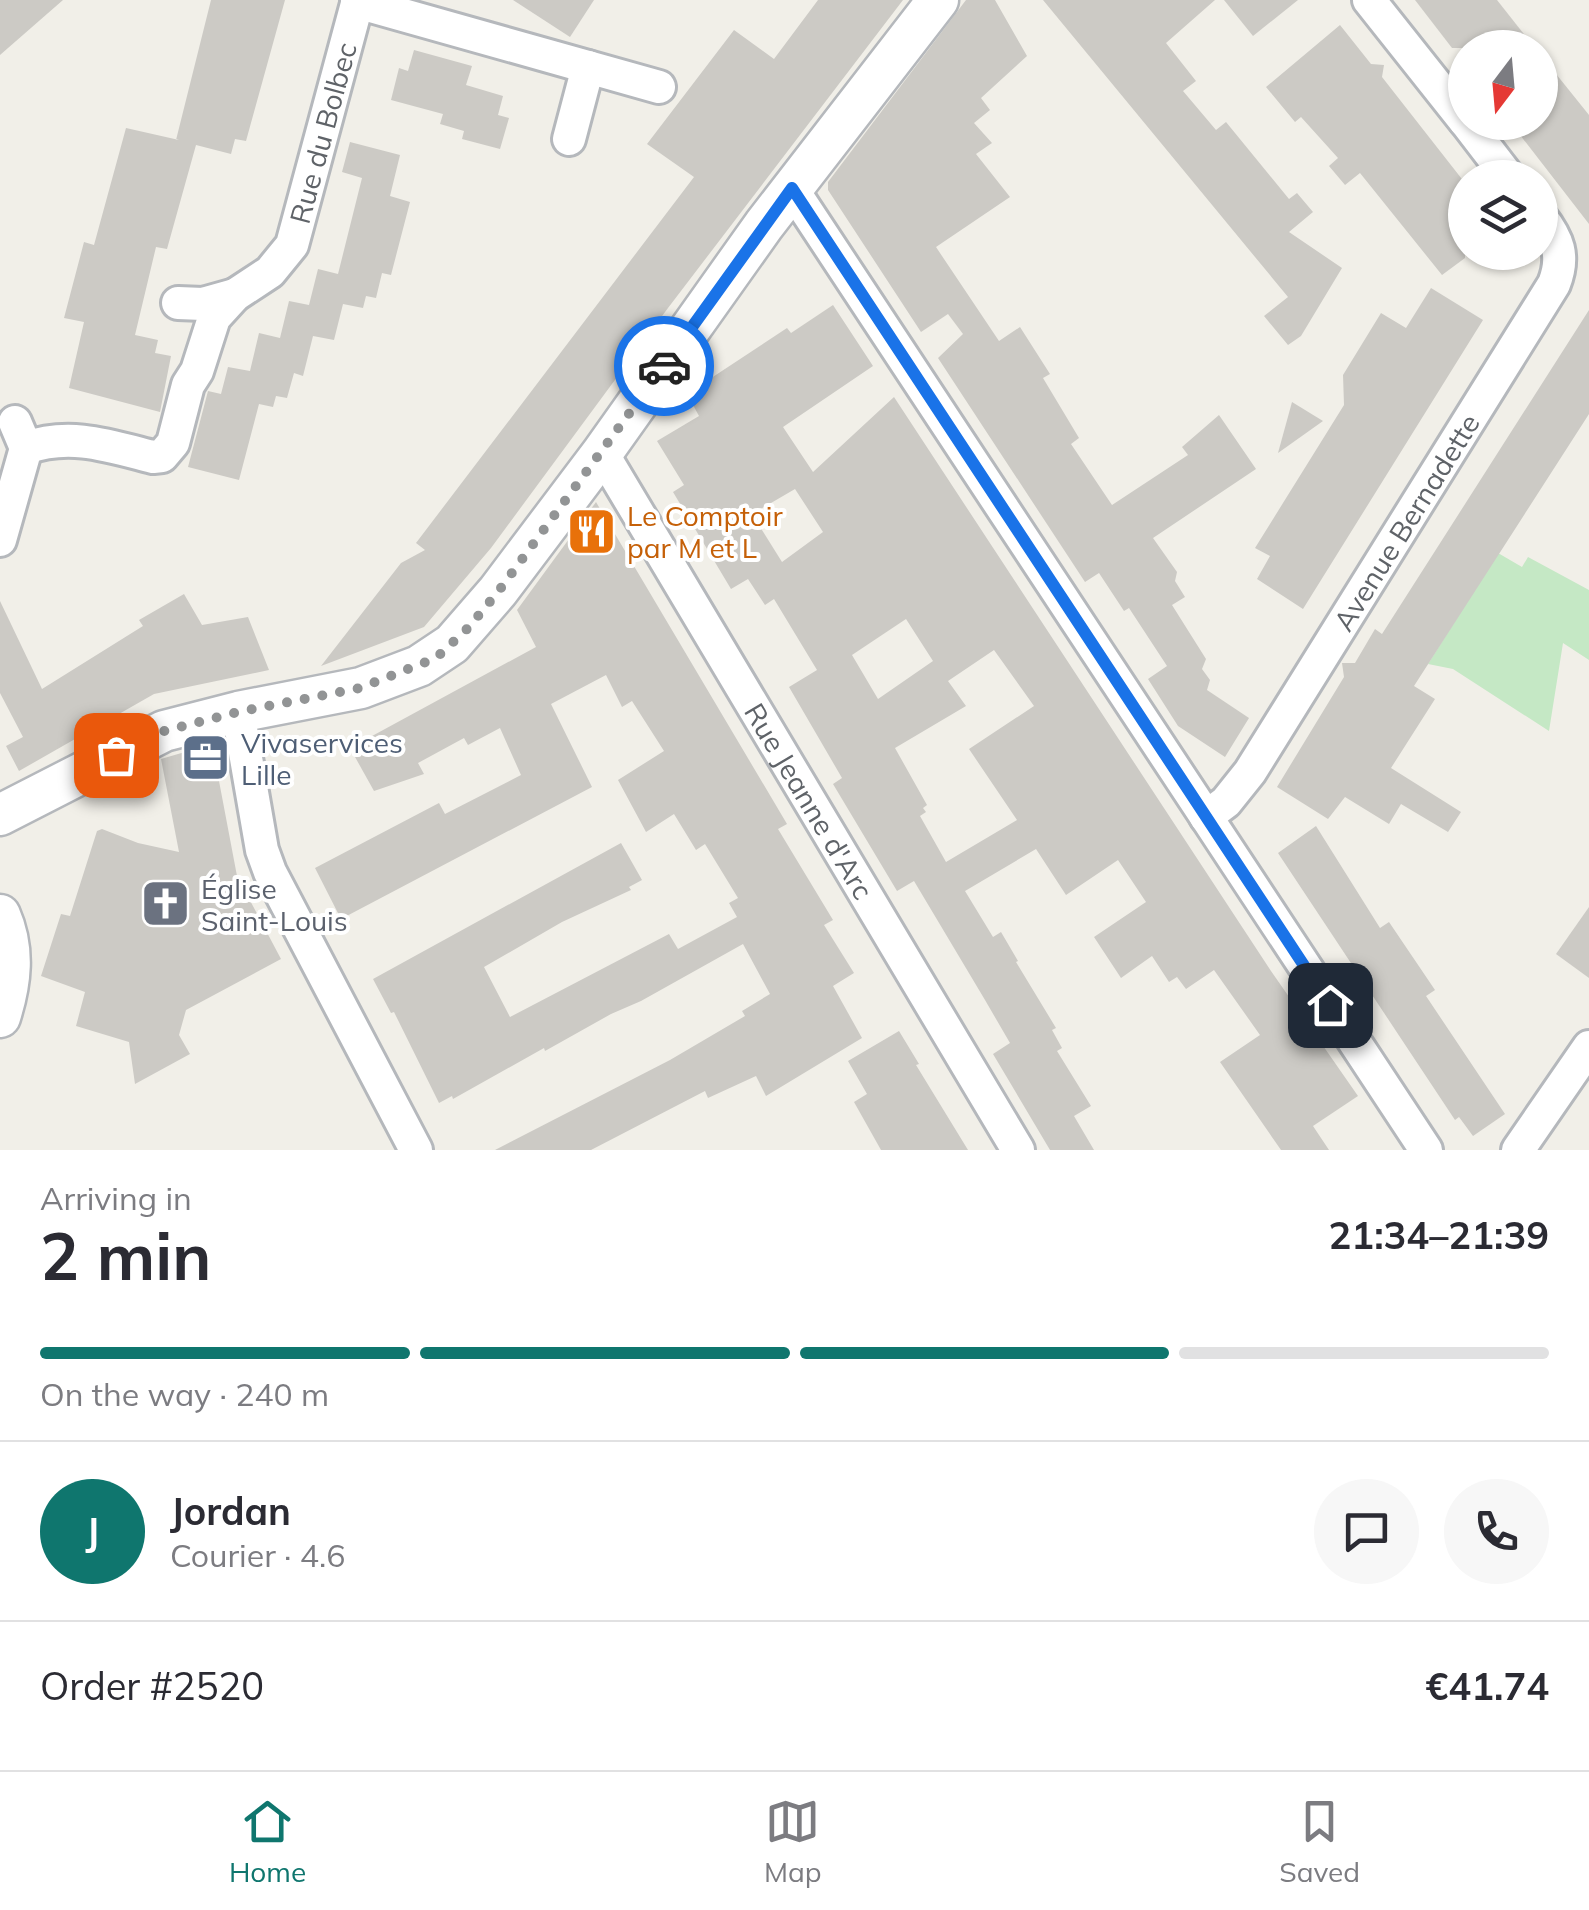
<!DOCTYPE html>
<meta charset="utf-8">
<style>
:root{--surface:#fff;--page:#f7f7f7;--text:#2b2b33;--muted:#7c7c81;--line:#e1e1e2;--accent:#0f766e}
body{margin:0;font-family:Mulish,sans-serif;background:var(--page);color:var(--text);height:100vh;display:flex;flex-direction:column;font-size:38px;white-space:nowrap}
*{box-sizing:border-box;margin:0}
p{font-size:32px;color:var(--muted)}
.icon{flex:none;width:55px;height:55px;fill:none;stroke:currentColor;stroke-width:2;stroke-linecap:round;stroke-linejoin:round}
.map{position:relative;height:1150px;overflow:hidden}
.sheet{display:flex;flex-direction:column;background:var(--surface);flex:1}
.sheet>*{flex:none}
.needle{width:65px;rotate:196deg}
.buttons{position:absolute;left:1448px;top:30px;display:grid;gap:20px}
.buttons a{display:grid;place-items:center;width:110px;height:110px;border-radius:50%;background:var(--surface);box-shadow:0 2px 8px #0004;font-size:50px}
.pin{position:absolute;display:grid;place-items:center;width:85px;height:85px;color:#fff;margin:-42px;border-radius:20px;box-shadow:0 5px 15px #0006}
.courier{position:absolute;display:grid;place-items:center;width:100px;height:100px;margin:-50px;border:8px solid #1a73e8;border-radius:50%;background:#fff;color:#222;box-shadow:0 2px 12px #0007}
.overview em{font-style:normal;font-weight:700}
.overview div{display:flex;flex-direction:column-reverse}
.overview{display:flex;align-items:center;justify-content:space-between;height:170px;padding:0 40px}
h1{font-size:65px;font-weight:700;line-height:75px}
.bar{display:grid;grid-template-columns:repeat(4,1fr);gap:15px 10px;align-content:center;height:120px;padding:0 40px}
.bar i{height:12px;border-radius:8px;background:var(--line)}
.bar .active{background:var(--accent)}
.bar p{grid-column:span 4}
.line{display:flex;align-items:center;gap:25px;padding:0 40px;border-top:2px solid var(--line)}
.line div{flex:1}
.round{display:grid;place-items:center;flex:none;width:105px;height:105px;border-radius:52px;background:var(--page)}
.menu{display:flex;justify-content:space-around;align-items:center;height:140px;border-top:2px solid var(--line);background:var(--surface);font-size:28px;color:var(--muted)}
.menu a{display:grid;justify-items:center;gap:5px}
.menu .active{color:var(--accent)}
.map>svg:first-child{display:block}
.green{fill:#c5e8c5}
.building{fill:#cccac5;fill-rule:evenodd}
.lines{fill:none;stroke-linecap:round;stroke-linejoin:round}
.minor-casing{stroke:#b5b8bc;stroke-width:38}
.tertiary-casing{stroke:#b5b8bc;stroke-width:45}
.minor{stroke:#fff;stroke-width:32}
.tertiary{stroke:#fff;stroke-width:40}
.done{stroke:#929495;stroke-width:10;stroke-dasharray:0 18}
.route{stroke:#1a73e8;stroke-width:12}
.labels{text-anchor:middle;dominant-baseline:central;stroke-width:8;stroke-linejoin:round;paint-order:stroke}
.street-label{font-size:28px;fill:#5f6368;stroke:#fff}
.food-label{font-size:28px;fill:#c56008;stroke:#fff;text-anchor:start}
.service-label{font-size:28px;fill:#4e5e75;stroke:#fff;text-anchor:start}
.worship-label{font-size:28px;fill:#5b616d;stroke:#fff;text-anchor:start}
</style>
<div class="map">
<svg width="1589" height="1150" viewBox="0 0 1589 1150">
<rect width="100%" height="100%" fill="#f1efe8"/>
<path class="green" d="M 1498,553 L 1522,567 L 1528,557 L 1589,590 L 1589,660 L 1563,643 L 1549,731 L 1453,669 L 1428,664 Z"/>
<g class="building">
<path d="M 0,0 L 63,0 L 0,55 Z"/>
<path d="M 211,0 L 285,0 L 246,141 L 235,139 L 231,154 L 196,145 L 167,249 L 156,247 L 135,335 L 158,340 L 155,353 L 171,356 L 160,412 L 69,388 L 84,322 L 64,318 L 84,242 L 94,245 L 126,128 L 179,140 L 176,140 Z"/>
<path d="M 513,0 L 594,0 L 570,37 Z"/>
<path d="M 818,0 L 903,0 L 668,308 L 491,548 L 424,627 L 321,666 L 401,563 L 425,550 L 416,543 L 694,177 L 647,144 L 734,30 L 774,59 Z"/>
<path d="M 966,0 L 995,0 L 1027,56 L 981,98 L 990,110 L 974,123 L 992,143 L 976,154 L 1010,197 L 936,247 L 942,256 L 999,341 L 1020,327 L 1050,374 L 1043,378 L 1079,438 L 1071,444 L 1112,505 L 1188,455 L 1182,447 L 1219,415 L 1256,469 L 1153,538 L 1177,572 L 1175,581 L 1185,597 L 1172,605 L 1206,659 L 1202,669 L 1210,680 L 1207,690 L 1249,718 L 1225,757 L 1178,726 L 1148,679 L 1167,666 L 1129,608 L 1124,611 L 1099,573 L 1085,582 L 938,358 L 963,334 L 948,314 L 921,332 L 828,190 L 828,182 Z"/>
<path d="M 1043,0 L 1215,0 L 1166,43 L 1196,81 L 1183,91 L 1216,130 L 1226,122 L 1289,199 L 1297,193 L 1313,212 L 1289,232 L 1342,268 L 1301,336 L 1288,345 L 1264,316 L 1288,297 Z"/>
<path d="M 1224,0 L 1298,0 L 1253,36 Z"/>
<path d="M 1415,0 L 1497,0 L 1535,48 L 1452,48 Z"/>
<path d="M 1340,25 L 1371,64 L 1384,65 L 1382,77 L 1465,183 L 1465,258 L 1442,275 L 1360,173 L 1345,185 L 1329,166 L 1338,158 L 1301,117 L 1295,122 L 1266,87 Z"/>
<path d="M 414,50 L 472,66 L 466,85 L 503,96 L 498,115 L 509,118 L 500,149 L 462,139 L 464,131 L 440,124 L 443,114 L 391,100 L 399,68 L 408,71 Z"/>
<path d="M 1540,54 L 1589,115 L 1589,224 L 1510,122 L 1540,122 Z"/>
<path d="M 350,142 L 400,155 L 390,196 L 410,202 L 391,275 L 382,273 L 376,298 L 366,296 L 363,308 L 343,304 L 334,340 L 313,336 L 303,376 L 294,373 L 287,398 L 276,396 L 273,407 L 259,404 L 239,480 L 188,467 L 208,391 L 221,394 L 228,367 L 250,371 L 259,333 L 280,338 L 289,301 L 309,305 L 318,269 L 338,274 L 362,178 L 342,172 Z"/>
<path d="M 1431,288 L 1483,320 L 1303,609 L 1257,579 L 1270,556 L 1255,548 L 1344,405 L 1343,375 L 1381,313 L 1406,328 Z"/>
<path d="M 833,305 L 873,366 L 783,427 L 813,472 L 894,397 L 1271,971 L 1358,1096 L 1313,1126 L 1329,1150 L 1281,1150 L 1220,1062 L 1260,1035 L 1214,970 L 1186,989 L 1177,977 L 1169,982 L 1152,956 L 1121,978 L 1094,937 L 1146,902 L 1118,860 L 1066,895 L 1036,849 L 965,891 L 993,937 L 1001,932 L 1018,961 L 1016,962 L 1056,1028 L 1052,1030 L 1062,1048 L 1057,1051 L 1091,1106 L 1074,1116 L 1094,1150 L 1050,1150 L 993,1054 L 1010,1043 L 985,1000 L 914,881 L 897,891 L 833,784 L 842,778 L 789,687 L 817,670 L 774,599 L 765,605 L 748,579 L 731,589 L 673,492 L 684,485 L 657,441 L 699,416 L 687,394 L 787,328 L 791,333 ZM 795,489 L 823,532 L 782,562 L 752,514 ZM 906,619 L 933,661 L 878,699 L 852,655 ZM 994,650 L 1034,706 L 969,749 L 1017,820 L 946,862 L 920,816 L 926,812 L 923,808 L 927,805 L 895,748 L 966,706 L 948,681 Z"/>
<path d="M 1589,310 L 1589,414 L 1414,686 L 1435,699 L 1391,768 L 1461,812 L 1448,832 L 1401,804 L 1389,824 L 1345,797 L 1328,819 L 1277,787 L 1344,677 L 1342,663 L 1355,663 L 1375,629 L 1382,634 Z"/>
<path d="M 1292,402 L 1323,421 L 1278,453 Z"/>
<path d="M 596,502 L 787,824 L 778,829 L 833,920 L 824,925 L 854,973 L 833,986 L 862,1038 L 766,1096 L 756,1076 L 708,1098 L 705,1091 L 591,1150 L 495,1150 L 670,1060 L 745,1016 L 742,1011 L 770,994 L 743,944 L 641,1001 L 611,1014 L 545,1051 L 544,1048 L 453,1099 L 452,1096 L 439,1103 L 394,1012 L 391,1013 L 373,979 L 621,843 L 642,880 L 629,887 L 631,890 L 562,922 L 484,967 L 510,1017 L 669,934 L 678,949 L 737,917 L 729,903 L 738,898 L 705,844 L 696,850 L 674,814 L 646,832 L 618,780 L 664,751 L 632,701 L 622,707 L 606,675 L 551,704 L 592,787 L 341,919 L 315,868 L 439,803 L 445,814 L 521,775 L 500,728 L 468,745 L 464,738 L 418,763 L 424,774 L 374,791 L 350,748 L 536,647 L 517,610 Z"/>
<path d="M 184,594 L 202,625 L 248,617 L 269,670 L 154,694 L 19,771 L 6,746 L 23,737 L 0,693 L 0,601 L 42,689 L 143,626 L 139,620 Z"/>
<path d="M 212,744 L 237,876 L 281,959 L 186,1010 L 179,1035 L 190,1054 L 135,1084 L 129,1042 L 76,1026 L 85,992 L 41,976 L 61,914 L 70,916 L 97,831 L 102,829 L 138,843 L 179,852 L 161,759 Z"/>
<path d="M 1316,826 L 1380,928 L 1389,922 L 1435,990 L 1426,996 L 1505,1114 L 1473,1136 L 1459,1117 L 1455,1120 L 1278,853 Z"/>
<path d="M 1589,907 L 1589,978 L 1556,954 Z"/>
<path d="M 899,1031 L 919,1064 L 916,1065 L 968,1150 L 881,1150 L 854,1102 L 867,1094 L 848,1061 Z"/>
</g>
<g class="lines">
<defs>
<g id="minor">
<path d="M 1369,0 L 1465,121"/>
<path d="M 357,2 L 659,87"/>
<path d="M 1466,122 L 1509,178"/>
<path d="M 569,139 L 588,67"/>
<path d="M 792,189 L 1426,1150"/>
<path d="M 178,303 L 203,304 L 235,295"/>
<path id="s1" d="M 26,448 C 70,432 110,446 153,457 L 162,456 L 173,443 L 188,385 L 197,371 L 214,318 L 235,295 L 270,272 L 292,245 L 358,0"/>
<path id="s2" d="M 602,453 L 1018,1150"/>
<path d="M 0,540 L 26,448 L 15,422"/>
<path d="M 238,712 L 262,850 L 270,872 L 416,1150"/>
<path id="s3" d="M 1206,817 L 1226,802 L 1250,772 L 1554,284 C 1565,256 1558,239 1540,216"/>
<path d="M 1518,1150 L 1589,1047"/>
</g>
<g id="tertiary">
<path d="M 0,815 L 164,731 L 238,712 L 361,688 L 419,666 L 452,644 L 498,591 L 602,453 L 764,225 L 938,0"/>
<path d="M 0,915 C 15,949 11,983 0,1017"/>
</g>
</defs>
<use href="#minor" class="minor-casing"/>
<use href="#tertiary" class="tertiary-casing"/>
<use href="#minor" class="minor"/>
<use href="#tertiary" class="tertiary"/>
</g>
<g class="lines">
<path class="done" d="M 116,755 L 164,731 L 238,712 L 360,688 L 436,658 L 468,628 L 498,592 L 664,366"/>
<path class="route" d="M 664,366 L 792,188 L 1330,1005"/>
</g>
<defs>
<symbol id="restaurant-square" viewBox="-11 -11 22 22"><rect x="-9" y="-9" width="18" height="18" rx="4" fill="#e8710a" stroke="#fff"/><path d="M-5-6h1v4h1v-4h1v4h1v-4h1v5L-1.5 .5V6h-2V.5L-5-1ZM5-6V6H3V1.5H1.5Q1.5-4 5-6Z" fill="#fff"/></symbol>
<symbol id="office-square" viewBox="-11 -11 22 22"><rect x="-9" y="-9" width="18" height="18" rx="4" fill="#5c6f8a" stroke="#fff"/><path d="M-6-3h4V-5.5h4V-3h4V5H-6ZM-1-4.5V-3h2v-1.5ZM-6 0V1H6V0Z" fill="#fff"/></symbol>
<symbol id="church-square" viewBox="-11 -11 22 22"><rect x="-9" y="-9" width="18" height="18" rx="4" fill="#6b7280" stroke="#fff"/><path d="M-1.2-6h2.4v3.5h3.3v2.4h-3.3V6h-2.4V-.1h-3.3v-2.4h3.3Z" fill="#fff"/></symbol>
</defs>
<g fill-rule="evenodd">
<use href="#restaurant-square" x="564" y="504" width="55" height="55"/>
<use href="#office-square" x="178" y="730" width="55" height="55"/>
<use href="#church-square" x="138" y="876" width="55" height="55"/>
</g>
<g class="labels">
<g class="street-label">
<text stroke="none"><textPath href="#s1" startOffset="512">Rue du Bolbec</textPath></text>
<text stroke="none"><textPath href="#s3" startOffset="358">Avenue Bernadette</textPath></text>
<text stroke="none"><textPath href="#s2" startOffset="405">Rue Jeanne d'Arc</textPath></text>
</g>
<g class="food-label">
<text x="627" y="515">Le Comptoir<tspan x="627" dy="32">par M et L</tspan></text>
</g>
<g class="service-label">
<text x="241" y="742">Vivaservices<tspan x="241" dy="32">Lille</tspan></text>
</g>
<g class="worship-label">
<text x="201" y="888">Église<tspan x="201" dy="32">Saint-Louis</tspan></text>
</g>
</g>
</svg>
<div class="buttons">
<a><svg class="needle" viewBox="-14 -14 28 28"><path d="M0-13l5 13h-10z" fill="#e53935"/><path d="M0 13l5-13h-10z" fill="#7c7c81"/></svg></a>
<a><svg class="icon" aria-label="layers" viewBox="0 0 24 24"><path d="M12 4l9 5-9 5-9-5zM3 14l9 5 9-5"/></svg></a>
</div>
<div class="pin" style="left:116px;top:755px;background:#ea580c"><svg class="icon" aria-label="bag" viewBox="0 0 24 24"><path d="M5 8h14l-1 12H6zM9 8a3 3 0 0 1 6 0"/></svg></div>
<div class="pin" style="left:1330px;top:1005px;background:#1f2937"><svg class="icon" aria-label="home" viewBox="0 0 24 24"><path d="M3 11l9-7 9 7M6 9v11h12V9"/></svg></div>
<div class="courier" style="left:664px;top:366px"><svg class="icon" aria-label="car" viewBox="0 0 24 24"><path d="M5 17H2v-5l4-1 3-4h7l3 4 3 1v5h-3M9 17h6M6 11h13"/><circle cx="7" cy="17" r="2"/><circle cx="17" cy="17" r="2"/></svg></div>
</div>
<section class="sheet">
<div class="overview"><div><h1>2 min</h1><p>Arriving in</p></div><em>21:34–21:39</em></div>
<div class="bar"><i class="active"></i><i class="active"></i><i class="active"></i><i></i><p>On the way · 240 m</p></div>
<div class="line" style="height:180px"><b class="round" style="background:var(--accent);color:#fff">J</b><div><b>Jordan</b><p>Courier · 4.6</p></div><a class="round"><svg class="icon" aria-label="chat" viewBox="0 0 24 24"><path d="M4 5h16v11H9l-5 4z"/></svg></a><a class="round"><svg class="icon" aria-label="phone" viewBox="0 0 24 24"><path d="M5 4h4l2 5-3 2q2 4 5 5l2-3 5 2v4C11 20 4 13 5 4z"/></svg></a></div>
<div class="line" style="height:130px"><div>Order #2520</div><b>€41.74</b></div>
</section>
<nav class="menu">
<a class="active"><svg class="icon" aria-label="home" viewBox="0 0 24 24"><path d="M3 11l9-7 9 7M6 9v11h12V9"/></svg>Home</a>
<a><svg class="icon" aria-label="map" viewBox="0 0 24 24"><path d="M3 6l6-2 6 2 6-2v14l-6 2-6-2-6 2zM9 4v14M15 6v14"/></svg>Map</a>
<a><svg class="icon" aria-label="saved" viewBox="0 0 24 24"><path d="M7 4h10v16l-5-4-5 4z"/></svg>Saved</a>
</nav>
